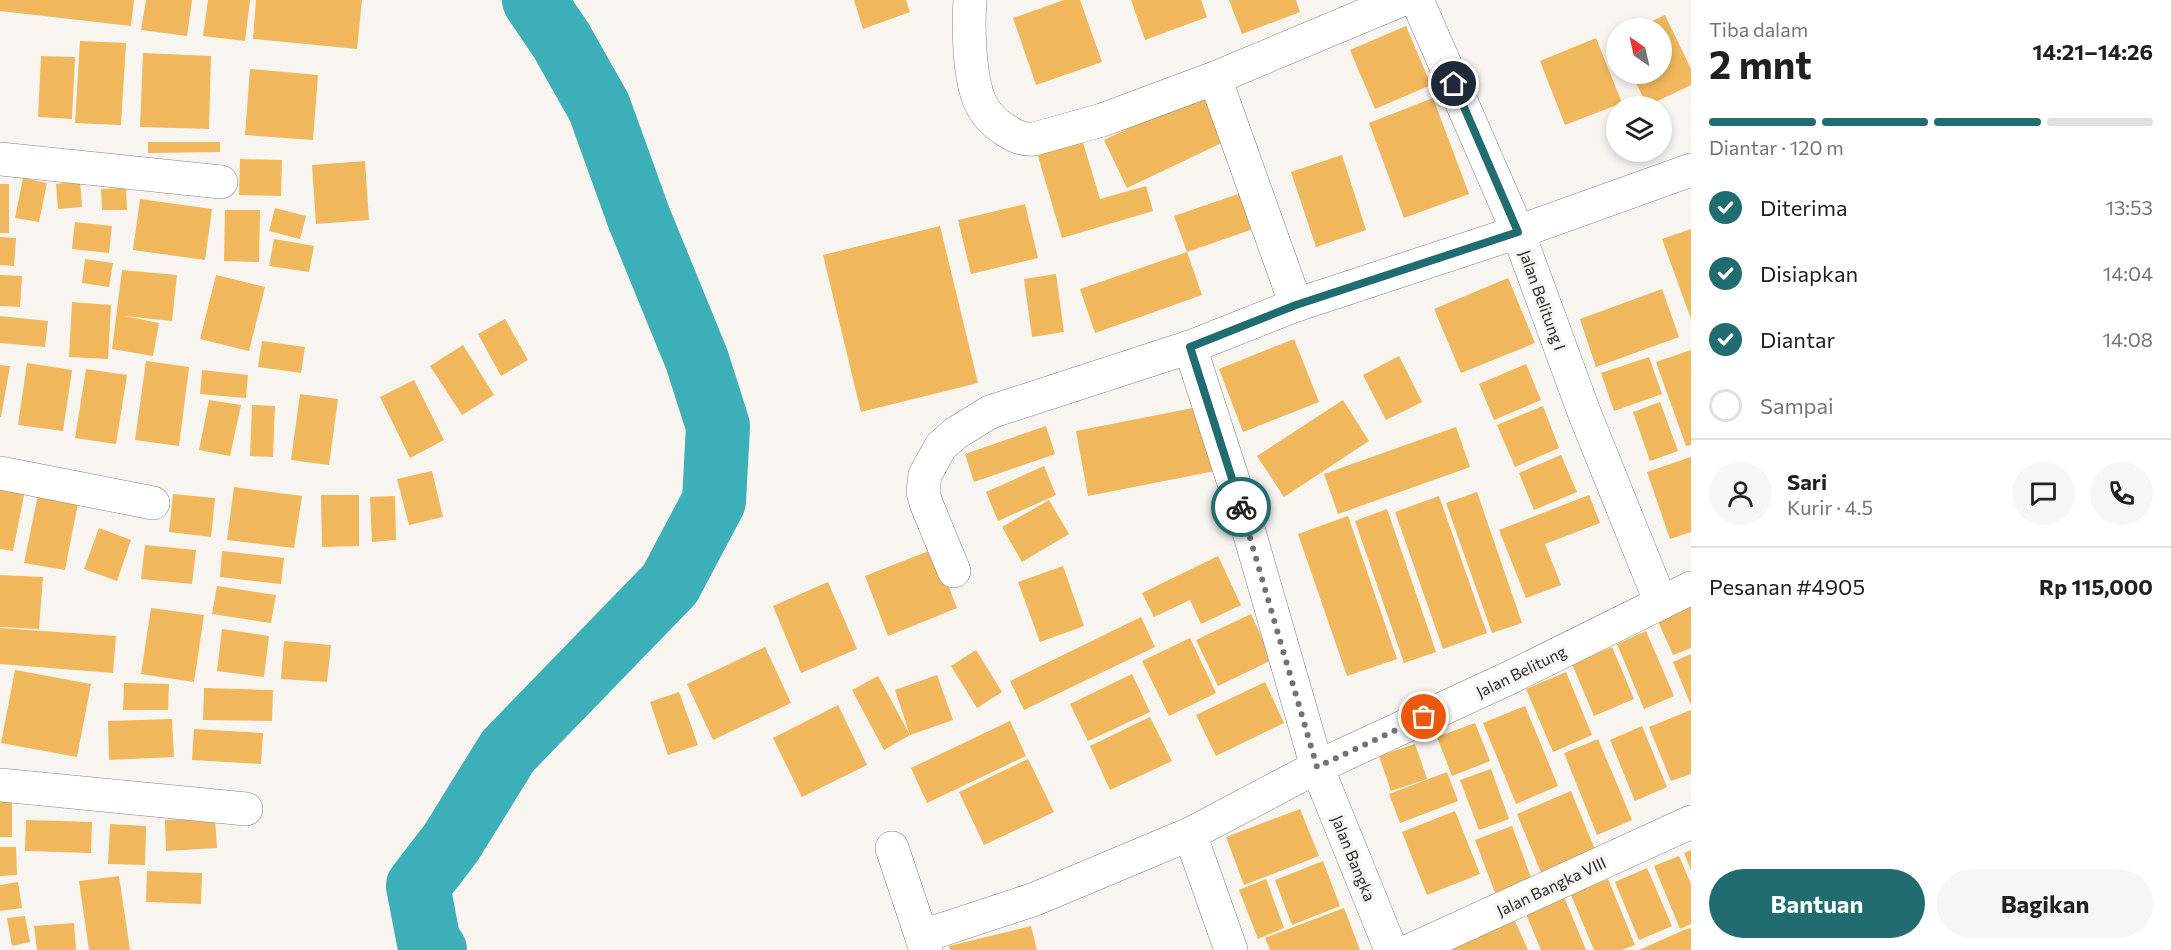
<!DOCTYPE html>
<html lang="id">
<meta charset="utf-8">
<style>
:root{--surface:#fff;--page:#f6f6f6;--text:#202124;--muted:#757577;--line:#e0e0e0;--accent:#206c71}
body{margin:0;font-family:Commissioner,sans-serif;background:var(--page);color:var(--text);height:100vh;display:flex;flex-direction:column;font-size:22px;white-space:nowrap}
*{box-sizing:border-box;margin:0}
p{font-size:20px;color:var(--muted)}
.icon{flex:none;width:33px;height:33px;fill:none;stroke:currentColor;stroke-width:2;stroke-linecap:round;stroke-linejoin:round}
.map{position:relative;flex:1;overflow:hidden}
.sheet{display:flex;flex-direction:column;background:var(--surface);width:480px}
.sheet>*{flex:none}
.needle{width:39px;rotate:326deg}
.buttons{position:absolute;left:1606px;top:18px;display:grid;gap:12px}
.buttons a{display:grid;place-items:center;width:66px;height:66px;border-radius:50%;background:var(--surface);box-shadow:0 3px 9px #0003;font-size:30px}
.pin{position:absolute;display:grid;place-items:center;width:51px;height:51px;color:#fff;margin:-26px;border:3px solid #fff;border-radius:50%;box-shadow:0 2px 6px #0007}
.courier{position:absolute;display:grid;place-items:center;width:60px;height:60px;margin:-30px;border:4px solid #206c71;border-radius:50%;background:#fff;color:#222;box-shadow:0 2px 8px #0007}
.summary em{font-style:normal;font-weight:700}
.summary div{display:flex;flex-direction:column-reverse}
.summary{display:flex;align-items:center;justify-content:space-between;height:102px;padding:0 18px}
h1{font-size:39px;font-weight:700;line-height:45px}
.bar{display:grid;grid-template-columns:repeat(4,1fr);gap:9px 6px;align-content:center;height:72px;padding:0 18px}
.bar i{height:8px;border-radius:4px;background:var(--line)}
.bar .active{background:var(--accent)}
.bar p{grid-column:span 4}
.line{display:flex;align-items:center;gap:15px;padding:0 18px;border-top:2px solid var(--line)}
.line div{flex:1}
.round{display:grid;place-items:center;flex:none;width:63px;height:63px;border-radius:32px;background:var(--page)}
ol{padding:0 18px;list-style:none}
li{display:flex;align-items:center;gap:18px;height:66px}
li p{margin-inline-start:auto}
li .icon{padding:6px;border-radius:50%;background:var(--accent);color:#fff;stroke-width:4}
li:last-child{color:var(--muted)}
li i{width:33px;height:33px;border:3px solid var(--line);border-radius:50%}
.button{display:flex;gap:12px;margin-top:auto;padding:12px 18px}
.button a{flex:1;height:69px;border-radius:36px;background:var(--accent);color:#fff;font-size:24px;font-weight:700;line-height:69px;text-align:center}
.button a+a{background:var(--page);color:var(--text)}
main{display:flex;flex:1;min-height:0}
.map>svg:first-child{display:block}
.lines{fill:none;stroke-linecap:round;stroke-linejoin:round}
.river{stroke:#3cafb8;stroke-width:64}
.building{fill:#f0b75c}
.minor-casing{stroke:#868480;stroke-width:34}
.minor{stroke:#fff;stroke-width:33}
.done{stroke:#757371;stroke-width:6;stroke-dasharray:0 10.8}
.route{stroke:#206c71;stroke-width:8}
.labels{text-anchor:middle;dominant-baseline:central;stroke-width:6;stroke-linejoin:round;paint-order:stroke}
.street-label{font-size:16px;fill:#2e2d2c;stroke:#f8f5f1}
</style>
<main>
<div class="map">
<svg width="1691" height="950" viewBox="0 0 1691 950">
<rect width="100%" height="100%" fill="#f8f5f1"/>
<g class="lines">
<path class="river" d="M 435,950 L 429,943 L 418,886 L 451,843 L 508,751 L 670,584 L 714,501 L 718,426 L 697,360 L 639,218 L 599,107 L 561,40 L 534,0"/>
</g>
<g class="building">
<path d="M 0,0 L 134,0 L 131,26 L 0,11 Z"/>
<path d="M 146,0 L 192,0 L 187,36 L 141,30 Z"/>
<path d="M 208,0 L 250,0 L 245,41 L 203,36 Z"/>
<path d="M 256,0 L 362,0 L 357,49 L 253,39 Z"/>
<path d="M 854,0 L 906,0 L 910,12 L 863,29 Z"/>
<path d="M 1064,0 L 1080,0 L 1102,62 L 1036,85 L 1013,18 Z"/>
<path d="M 1131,0 L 1201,0 L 1207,17 L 1145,40 Z"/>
<path d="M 1229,0 L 1296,0 L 1300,12 L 1242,34 Z"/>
<path d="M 1665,15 L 1691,69 L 1691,85 L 1647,106 L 1632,74 L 1662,74 L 1662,28 L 1637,28 Z"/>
<path d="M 1406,26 L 1431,85 L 1375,109 L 1350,50 Z"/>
<path d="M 1596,38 L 1622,103 L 1565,125 L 1540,61 Z"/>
<path d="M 80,41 L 126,43 L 121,125 L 75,123 Z"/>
<path d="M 143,53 L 211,56 L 209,129 L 140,127 Z"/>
<path d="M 41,56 L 75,57 L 72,119 L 38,117 Z"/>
<path d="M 250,69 L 318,75 L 313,140 L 245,135 Z"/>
<path d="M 1205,92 L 1228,140 L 1127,188 L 1104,140 Z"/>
<path d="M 1433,98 L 1469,194 L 1404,218 L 1369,123 Z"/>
<path d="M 1082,139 L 1100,199 L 1146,186 L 1153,211 L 1062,238 L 1037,153 Z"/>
<path d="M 148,142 L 220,142 L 220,152 L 148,153 Z"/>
<path d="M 1342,155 L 1366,230 L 1316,247 L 1291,172 Z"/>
<path d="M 240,159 L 282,160 L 281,196 L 239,195 Z"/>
<path d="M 365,161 L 369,220 L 316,224 L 312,165 Z"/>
<path d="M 23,178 L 47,183 L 39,222 L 15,218 Z"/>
<path d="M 80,181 L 82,207 L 58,209 L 56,184 Z"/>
<rect x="0" y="184" width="9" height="49"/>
<path d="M 126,188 L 127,210 L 102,210 L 101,189 Z"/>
<path d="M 1244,192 L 1256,228 L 1187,252 L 1174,216 Z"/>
<path d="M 140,199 L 212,209 L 205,260 L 133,250 Z"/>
<path d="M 1025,204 L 1038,258 L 971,274 L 958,220 Z"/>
<path d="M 275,208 L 306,216 L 300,239 L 269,231 Z"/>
<path d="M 225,210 L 260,210 L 259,262 L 224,261 Z"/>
<path d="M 75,222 L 112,226 L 109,253 L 72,249 Z"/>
<path d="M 940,226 L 978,383 L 861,412 L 823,255 Z"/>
<path d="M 1691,229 L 1691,319 L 1662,239 Z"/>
<path d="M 0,237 L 16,238 L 14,266 L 0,265 Z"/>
<path d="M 274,239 L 314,246 L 309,272 L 269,266 Z"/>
<path d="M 1187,252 L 1202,295 L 1095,333 L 1080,289 Z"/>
<path d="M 85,259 L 113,263 L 109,287 L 82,283 Z"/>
<path d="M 122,270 L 177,275 L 172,321 L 124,316 L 159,323 L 153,356 L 112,349 Z"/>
<path d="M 1056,274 L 1064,332 L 1032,337 L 1024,279 Z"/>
<path d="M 0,275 L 22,276 L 20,307 L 0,306 Z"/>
<path d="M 216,275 L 265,287 L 249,351 L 200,339 Z"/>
<path d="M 1508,278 L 1535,343 L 1461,373 L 1434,309 Z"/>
<path d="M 1662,289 L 1679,337 L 1596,367 L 1580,319 Z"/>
<path d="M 72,302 L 111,305 L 108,359 L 69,357 Z"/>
<path d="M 0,316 L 48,321 L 45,347 L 0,343 Z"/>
<path d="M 505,319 L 528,360 L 501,376 L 478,334 Z"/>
<path d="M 1294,339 L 1319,402 L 1243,432 L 1219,369 Z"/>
<path d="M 262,341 L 305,347 L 301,373 L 258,367 Z"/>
<path d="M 463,345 L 494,395 L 462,415 L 430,366 Z"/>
<path d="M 1691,350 L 1691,445 L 1686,446 L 1656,362 Z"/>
<path d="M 1399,356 L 1422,402 L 1386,420 L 1363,375 Z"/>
<path d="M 1649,357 L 1662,394 L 1614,411 L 1601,373 Z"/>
<path d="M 146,361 L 189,367 L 179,446 L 135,440 Z"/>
<path d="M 27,363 L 72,370 L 63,431 L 18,425 Z"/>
<path d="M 1526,364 L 1541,400 L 1494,420 L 1479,384 Z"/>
<path d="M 0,365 L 10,366 L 1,417 L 0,417 Z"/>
<path d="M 86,369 L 127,375 L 116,444 L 75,438 Z"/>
<path d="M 202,370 L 248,375 L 246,398 L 200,394 Z"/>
<path d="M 414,380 L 444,440 L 410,458 L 380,397 Z"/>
<path d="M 300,394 L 338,399 L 329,465 L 291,460 Z"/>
<path d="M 209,400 L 241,405 L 230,456 L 199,450 Z"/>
<path d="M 1343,400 L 1369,441 L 1284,497 L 1257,456 Z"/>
<path d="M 1660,402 L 1678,451 L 1650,461 L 1633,412 Z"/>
<path d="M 252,405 L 275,406 L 273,457 L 250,456 Z"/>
<path d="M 1203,406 L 1215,471 L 1088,496 L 1076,431 Z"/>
<path d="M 1543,406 L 1559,448 L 1515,467 L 1497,425 Z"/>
<path d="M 1046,426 L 1055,454 L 974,482 L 965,454 Z"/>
<path d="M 1456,427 L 1470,467 L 1338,514 L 1324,474 Z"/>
<path d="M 1561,455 L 1577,492 L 1534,510 L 1519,473 Z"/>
<path d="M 1691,457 L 1691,532 L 1670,539 L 1647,472 Z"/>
<path d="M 1044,466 L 1056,495 L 998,521 L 986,492 Z"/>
<path d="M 432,471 L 443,517 L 409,525 L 397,479 Z"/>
<path d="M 0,485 L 25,490 L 13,551 L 0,549 Z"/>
<path d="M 234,487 L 302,496 L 294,548 L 227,540 Z"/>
<path d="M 1477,492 L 1522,623 L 1492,633 L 1446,503 Z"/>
<path d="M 173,494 L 215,498 L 211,537 L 169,532 Z"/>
<path d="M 38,495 L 78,503 L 65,570 L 24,563 Z"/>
<path d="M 321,495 L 359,495 L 359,546 L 322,547 Z"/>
<path d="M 1589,495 L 1600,523 L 1545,544 L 1561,585 L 1526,598 L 1499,530 Z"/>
<path d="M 395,496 L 396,540 L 372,542 L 370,497 Z"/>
<path d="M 1439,496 L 1487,633 L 1443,649 L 1395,512 Z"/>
<path d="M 1049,500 L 1069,534 L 1022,562 L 1002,527 Z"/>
<path d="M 1387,509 L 1436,652 L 1404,663 L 1355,521 Z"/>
<path d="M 1348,516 L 1397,659 L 1347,676 L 1298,534 Z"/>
<path d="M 99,528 L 131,540 L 117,581 L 84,569 Z"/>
<path d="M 145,545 L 196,550 L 192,584 L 141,579 Z"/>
<path d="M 934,549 L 957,608 L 888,636 L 865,576 Z"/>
<path d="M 222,551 L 284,558 L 281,584 L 220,577 Z"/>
<path d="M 1218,556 L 1241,605 L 1201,624 L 1190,600 L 1154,617 L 1142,593 Z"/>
<path d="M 1063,566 L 1084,626 L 1040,642 L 1018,582 Z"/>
<path d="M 0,575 L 43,577 L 39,629 L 0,627 Z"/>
<path d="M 828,582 L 857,649 L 801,673 L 773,606 Z"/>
<path d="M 217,586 L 276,595 L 271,623 L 212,614 Z"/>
<path d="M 1691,605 L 1691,648 L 1673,655 L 1657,619 Z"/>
<path d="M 151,608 L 204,615 L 194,682 L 141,674 Z"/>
<path d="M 1251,614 L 1272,660 L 1218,686 L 1196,640 Z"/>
<path d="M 1141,617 L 1155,647 L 1024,710 L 1010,681 Z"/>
<path d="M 0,628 L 116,636 L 113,673 L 0,664 Z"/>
<path d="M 222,629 L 269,636 L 264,677 L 217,671 Z"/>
<path d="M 1646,631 L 1674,696 L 1644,709 L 1617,644 Z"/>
<path d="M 1190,638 L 1216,693 L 1169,716 L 1142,661 Z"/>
<path d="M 284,641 L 331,645 L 327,682 L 281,679 Z"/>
<path d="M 765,647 L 791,703 L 713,740 L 687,684 Z"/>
<path d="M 1612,647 L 1634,699 L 1594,716 L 1572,664 Z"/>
<path d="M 976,650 L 1002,692 L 977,708 L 951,666 Z"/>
<path d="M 1691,654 L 1691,705 L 1673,662 Z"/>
<path d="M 15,670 L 91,684 L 77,757 L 1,743 Z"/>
<path d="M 1566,672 L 1592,735 L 1553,752 L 1526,689 Z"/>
<path d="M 1132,674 L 1150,712 L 1088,741 L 1070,704 Z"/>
<path d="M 937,675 L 953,720 L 910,735 L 895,690 Z"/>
<path d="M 878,676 L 910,735 L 884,750 L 852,690 Z"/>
<path d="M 1265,682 L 1284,723 L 1216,756 L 1196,715 Z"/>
<path d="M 124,683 L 169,684 L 168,710 L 123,710 Z"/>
<path d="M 204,688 L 273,690 L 272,721 L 203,720 Z"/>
<path d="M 679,692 L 698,745 L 668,755 L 650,702 Z"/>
<path d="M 838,705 L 867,765 L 802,797 L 773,738 Z"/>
<path d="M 1525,706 L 1558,786 L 1516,804 L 1483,723 Z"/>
<path d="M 1691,710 L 1691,774 L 1671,781 L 1649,727 Z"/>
<path d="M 1150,717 L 1172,761 L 1110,790 L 1090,746 Z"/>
<path d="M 172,719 L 174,757 L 109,760 L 108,721 Z"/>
<path d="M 1010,721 L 1026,756 L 927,803 L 911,768 Z"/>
<path d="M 1475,723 L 1490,761 L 1452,776 L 1437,737 Z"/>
<path d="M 1642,726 L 1667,787 L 1635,801 L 1610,740 Z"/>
<path d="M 194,729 L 263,733 L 261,764 L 192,760 Z"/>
<path d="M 1598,739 L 1632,820 L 1597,835 L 1564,753 Z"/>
<path d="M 1415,744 L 1427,779 L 1391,791 L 1379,756 Z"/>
<path d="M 1028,759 L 1054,812 L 984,845 L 959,792 Z"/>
<path d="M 1491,769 L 1509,819 L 1479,830 L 1460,780 Z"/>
<path d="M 1447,772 L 1458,801 L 1400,823 L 1389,794 Z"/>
<path d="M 1571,791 L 1598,857 L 1544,880 L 1517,814 Z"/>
<rect x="0" y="794" width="12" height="43"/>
<path d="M 1300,809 L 1319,856 L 1244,885 L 1226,837 Z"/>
<path d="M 1455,811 L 1480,874 L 1427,895 L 1402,832 Z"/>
<path d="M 215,818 L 217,848 L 166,851 L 165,820 Z"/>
<path d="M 26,820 L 92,822 L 91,853 L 25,851 Z"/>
<path d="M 110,824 L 146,826 L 145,865 L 108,864 Z"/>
<path d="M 1512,826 L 1533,883 L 1497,898 L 1475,840 Z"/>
<path d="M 0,847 L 16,847 L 17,875 L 0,876 Z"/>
<path d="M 1691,850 L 1691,870 L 1684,853 Z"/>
<path d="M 1679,856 L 1691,884 L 1691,924 L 1680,929 L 1654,866 Z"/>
<path d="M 1323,861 L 1340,906 L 1292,925 L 1275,880 Z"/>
<path d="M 1647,868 L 1672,926 L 1639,940 L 1615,882 Z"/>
<path d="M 147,871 L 202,873 L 201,904 L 146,902 Z"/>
<path d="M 119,876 L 130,950 L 89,950 L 79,881 Z"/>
<path d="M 1266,879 L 1284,928 L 1258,939 L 1239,890 Z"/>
<path d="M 1608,879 L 1635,945 L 1622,950 L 1594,950 L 1571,895 Z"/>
<path d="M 18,882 L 22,908 L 0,911 L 0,885 Z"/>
<path d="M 1564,897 L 1586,950 L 1541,950 L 1526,914 Z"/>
<path d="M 1344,908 L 1360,950 L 1270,950 L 1265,938 Z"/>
<path d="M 25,916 L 30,942 L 12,946 L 7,918 Z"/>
<path d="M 1515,921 L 1528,950 L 1447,950 Z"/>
<path d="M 74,923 L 76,950 L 37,950 L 34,926 Z"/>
<path d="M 1031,926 L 1037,950 L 950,950 L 949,946 Z"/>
<path d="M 1691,928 L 1691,950 L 1639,950 L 1684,930 Z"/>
</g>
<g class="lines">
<defs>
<g id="minor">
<path d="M 970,0 C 968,27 969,77 980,102 C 985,113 994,123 1004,129 C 1014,136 1022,140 1034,139 L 1102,120 L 1215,78 L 1401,0"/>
<path d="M 1417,0 L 1518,232 L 1584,412 L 1661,603"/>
<path d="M 1215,78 L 1296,305"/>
<path d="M 0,159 L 221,182"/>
<path d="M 1190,347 L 1243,511 L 1317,767 L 1391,950"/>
<path d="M 0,473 L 153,503"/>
<path d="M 954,571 L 926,503 L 923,492 L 925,475 L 941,446 L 956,433 L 990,412 L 1190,347 L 1296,305 L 1518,232 L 1691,170"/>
<path d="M 0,785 L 246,809"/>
<path d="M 1190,834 L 1231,950"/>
<path d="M 892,848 L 926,950"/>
<path d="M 923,936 L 1035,899 L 1190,834 L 1317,767 L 1509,678 L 1691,588"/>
<path d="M 1411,950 L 1691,822"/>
</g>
</defs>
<use href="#minor" class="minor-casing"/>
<use href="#minor" class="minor"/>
</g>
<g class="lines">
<path class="done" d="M 1241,507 L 1317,767 L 1424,717"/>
<path class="route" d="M 1241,507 L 1190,347 L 1296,305 L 1518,232 L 1454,84"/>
</g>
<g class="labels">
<g class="street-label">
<text transform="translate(1543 300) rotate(70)">Jalan Belitung I</text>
<text transform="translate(1521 671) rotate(-26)">Jalan Belitung</text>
<text transform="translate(1354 858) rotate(68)">Jalan Bangka</text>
<text transform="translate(1551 886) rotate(-25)">Jalan Bangka VIII</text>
</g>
</g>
</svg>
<div class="buttons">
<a><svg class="needle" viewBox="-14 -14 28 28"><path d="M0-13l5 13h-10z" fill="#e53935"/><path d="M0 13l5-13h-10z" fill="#757577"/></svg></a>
<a><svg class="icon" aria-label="layers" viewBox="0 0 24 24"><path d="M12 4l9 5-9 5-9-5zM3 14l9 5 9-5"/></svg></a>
</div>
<div class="pin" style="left:1424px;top:717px;background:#ea580c"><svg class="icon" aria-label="bag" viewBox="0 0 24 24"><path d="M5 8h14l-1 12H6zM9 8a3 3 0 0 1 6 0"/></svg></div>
<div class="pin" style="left:1454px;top:84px;background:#1f2937"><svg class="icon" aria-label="home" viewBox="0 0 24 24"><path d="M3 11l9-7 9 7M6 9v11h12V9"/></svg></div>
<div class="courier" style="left:1241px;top:507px"><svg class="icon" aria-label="bike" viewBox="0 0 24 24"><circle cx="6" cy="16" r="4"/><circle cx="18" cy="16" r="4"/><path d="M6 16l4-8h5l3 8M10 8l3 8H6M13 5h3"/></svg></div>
</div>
<section class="sheet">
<div class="summary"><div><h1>2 mnt</h1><p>Tiba dalam</p></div><em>14:21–14:26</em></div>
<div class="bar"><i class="active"></i><i class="active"></i><i class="active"></i><i></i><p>Diantar · 120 m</p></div>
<ol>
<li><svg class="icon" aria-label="check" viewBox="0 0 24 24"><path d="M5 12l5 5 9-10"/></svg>Diterima<p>13:53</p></li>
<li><svg class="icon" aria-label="check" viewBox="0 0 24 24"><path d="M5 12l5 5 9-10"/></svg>Disiapkan<p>14:04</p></li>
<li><svg class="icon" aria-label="check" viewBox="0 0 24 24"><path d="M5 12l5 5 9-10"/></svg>Diantar<p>14:08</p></li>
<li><i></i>Sampai</li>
</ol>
<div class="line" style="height:108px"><a class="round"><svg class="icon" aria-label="person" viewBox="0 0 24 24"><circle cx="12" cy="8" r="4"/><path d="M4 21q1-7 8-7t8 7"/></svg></a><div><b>Sari</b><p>Kurir · 4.5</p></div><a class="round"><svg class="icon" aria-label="chat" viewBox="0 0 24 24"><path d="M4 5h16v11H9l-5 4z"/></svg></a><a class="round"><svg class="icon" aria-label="phone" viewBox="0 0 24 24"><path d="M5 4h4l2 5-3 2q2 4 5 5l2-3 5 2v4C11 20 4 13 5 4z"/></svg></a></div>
<div class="line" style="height:78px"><div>Pesanan #4905</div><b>Rp 115,000</b></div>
<div class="button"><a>Bantuan</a><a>Bagikan</a></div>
</section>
</main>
